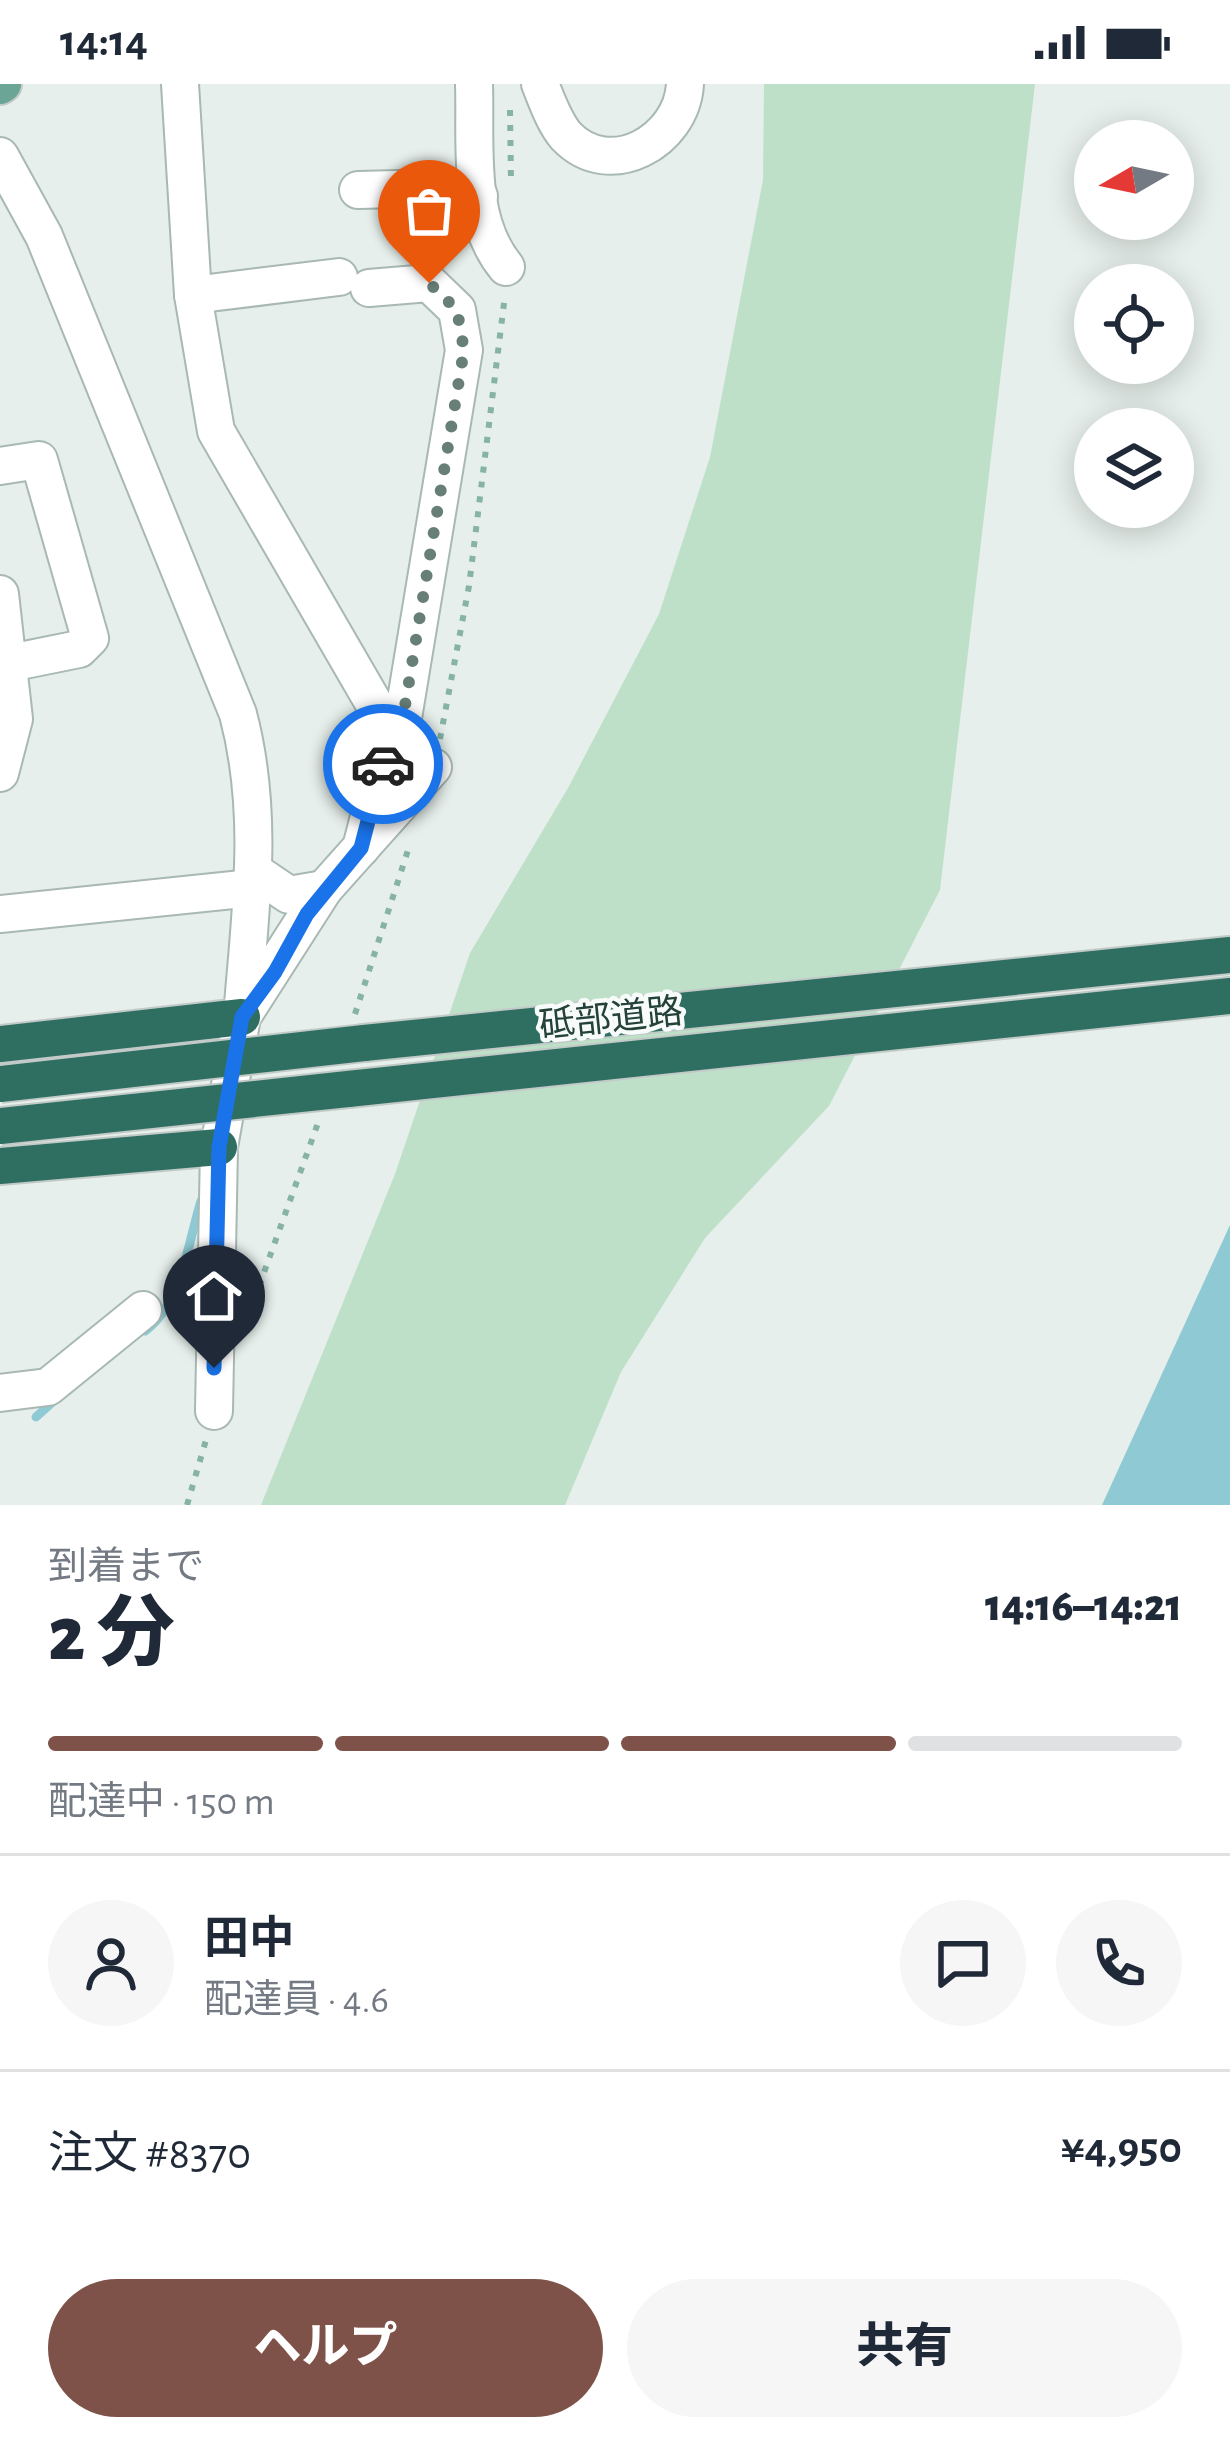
<!DOCTYPE html>
<html lang="ja">
<meta charset="utf-8">
<style>
:root{--surface:#fff;--page:#f6f6f7;--text:#1f2937;--muted:#747a83;--line:#e0e1e3;--accent:#7f5249}
body{margin:0;font-family:"Alegreya Sans","Noto Sans JP",sans-serif;background:var(--page);color:var(--text);height:100vh;display:flex;flex-direction:column;font-size:45px;white-space:nowrap}
*{box-sizing:border-box;margin:0}
p{font-size:39px;color:var(--muted)}
.icon{flex:none;width:66px;height:66px;fill:none;stroke:currentColor;stroke-width:2;stroke-linecap:round;stroke-linejoin:round}
.map{position:relative;height:1421px;overflow:hidden}
.panel{display:flex;flex-direction:column;background:var(--surface);flex:1}
.panel>*{flex:none}
.needle{width:78px;rotate:261deg}
.controls{position:absolute;left:1074px;top:36px;display:grid;gap:24px}
.controls a{display:grid;place-items:center;width:120px;height:120px;border-radius:50%;background:var(--surface);box-shadow:0 6px 30px #0003;font-size:60px}
.pin{position:absolute;display:grid;place-items:center;width:102px;height:102px;color:#fff;margin:-123px -51px;border-radius:50% 50% 50% 0;rotate:-45deg;box-shadow:0 0 12px #0007}
.pin .icon{rotate:45deg}
.courier{position:absolute;display:grid;place-items:center;width:120px;height:120px;margin:-60px;border:9px solid #1a73e8;border-radius:50%;background:#fff;color:#222;box-shadow:0 3px 15px #0007}
.head em{font-style:normal;font-weight:800}
.head div{display:flex;flex-direction:column-reverse}
.head{display:flex;align-items:center;justify-content:space-between;height:204px;padding:0 48px}
h1{font-size:78px;font-weight:800;line-height:90px}
.bar{display:grid;grid-template-columns:repeat(4,1fr);gap:18px 12px;align-content:center;height:144px;padding:0 48px}
.bar i{height:15px;border-radius:9px;background:var(--line)}
.bar .on{background:var(--accent)}
.bar p{grid-column:span 4}
.line{display:flex;align-items:center;gap:30px;padding:0 48px;border-top:3px solid var(--line)}
.line div{flex:1}
.round{display:grid;place-items:center;flex:none;width:126px;height:126px;border-radius:63px;background:var(--page)}
.button{display:flex;gap:24px;margin-top:auto;padding:24px 48px}
.button a{flex:1;height:138px;border-radius:72px;background:var(--accent);color:#fff;font-size:48px;font-weight:800;line-height:138px;text-align:center}
.button a+a{background:var(--page);color:var(--text)}
.status{display:flex;justify-content:space-between;align-items:center;height:84px;padding:0 60px;background:var(--surface);direction:ltr}
.status svg{height:33px;fill:currentColor}
.map>svg:first-child{display:block}
.green{fill:#bfe0c8}
.water{fill:#8ec9d4}
.lines{fill:none;stroke-linecap:round;stroke-linejoin:round}
.stream{stroke:#8ec9d4;stroke-width:9}
.minor-casing{stroke:#a8b8b2;stroke-width:40}
.major-casing{stroke:#c2cac8;stroke-width:40}
.highway-casing{stroke:#c2cac8;stroke-width:40}
.path{stroke:#86b3a5;stroke-width:6;stroke-dasharray:6 9;stroke-linecap:butt}
.minor{stroke:#fff;stroke-width:36}
.major{stroke:#6aa596;stroke-width:36}
.highway{stroke:#2f6f62;stroke-width:36}
.highway-bridge-casing{stroke:#c2cac8;stroke-width:40;stroke-linecap:butt}
.highway-bridge{stroke:#2f6f62;stroke-width:36}
.done{stroke:#687f78;stroke-width:12;stroke-dasharray:0 21.6}
.route{stroke:#1a73e8;stroke-width:15}
.labels{text-anchor:middle;dominant-baseline:central;stroke-width:9;stroke-linejoin:round;paint-order:stroke}
.street-label{font-size:36px;fill:#24423a;stroke:#f7fbf9}
</style>
<div class="status"><b>14:14</b><svg viewBox="0 0 49 12"><path d="M0 12V9h3v3zM5 12V6h3v6zM10 12V3h3v9zM15 12V0h3v12zM26 1h20v11H26zM47 4h2v5h-2z"/></svg></div>
<div class="map">
<svg width="1230" height="1421" viewBox="0 0 1230 1421">
<rect width="100%" height="100%" fill="#e6efeb"/>
<path class="green" d="M 764,0 L 1035,0 L 940,806 L 829,1022 L 705,1154 L 621,1288 L 565,1421 L 261,1421 L 395,1090 L 470,869 L 568,704 L 659,530 L 710,373 L 763,96 Z"/>
<path class="water" d="M 1230,1141 L 1230,1421 L 1102,1421 Z"/>
<g class="lines">
<g class="stream">
<path d="M 145,1247 C 182,1220 188,1158 201,1117"/>
<path d="M 36,1333 L 56,1315"/>
</g>
<defs>
<g id="minor">
<path d="M 180,0 L 193,211 L 216,347 L 380,630 L 386,667 L 361,764"/>
<path d="M 474,0 C 476,60 466,135 506,183"/>
<path d="M 540,0 C 547,17 554,38 566,52 C 610,98 682,57 685,0"/>
<path d="M 0,72 L 44,152 L 238,630 C 265,732 250,829 242,933"/>
<path d="M 358,106 L 439,104 L 479,112"/>
<path d="M 369,204 L 429,199 L 457,226 L 464,266 L 403,634 L 386,667"/>
<path d="M 193,211 L 339,193"/>
<path d="M 0,382 L 39,376 L 90,554 L 79,565 L 0,581"/>
<path d="M 0,510 L 14,635 L 0,689"/>
<path d="M 255,788 L 289,811 L 324,805"/>
<path d="M 0,830 L 252,804"/>
<path d="M 0,1309 L 48,1303 L 143,1226"/>
<path d="M 214,1327 L 219,1063 L 242,933 L 324,805 L 433,683"/>
</g>
<path id="major" d="M 0,2 L 3,0"/>
<g id="highway">
<path d="M 364,959 L 1230,871"/>
<path d="M 0,960 L 242,933"/>
<path d="M 348,1005 L 1230,912"/>
<path d="M 0,1082 L 219,1063"/>
</g>
</defs>
<use href="#minor" class="minor-casing"/>
<use href="#major" class="major-casing"/>
<use href="#highway" class="highway-casing"/>
<g class="path">
<path d="M 510,26 L 511,96"/>
<path d="M 440,655 L 469,502 L 505,211"/>
<path d="M 355,930 L 410,760"/>
<path d="M 249,1230 L 318,1039"/>
<path d="M 187,1421 L 206,1356"/>
</g>
<use href="#minor" class="minor"/>
<use href="#major" class="major"/>
<use href="#highway" class="highway"/>
<defs>
<g id="highway-bridge">
<path d="M 0,1000 L 364,959"/>
<path d="M 0,1042 L 348,1005"/>
</g>
</defs>
<use href="#highway-bridge" class="highway-bridge-casing"/>
<use href="#highway-bridge" class="highway-bridge"/>
</g>
<g class="lines">
<path class="done" d="M 383,680 L 403,634 L 464,266 L 457,226 L 429,199"/>
<path class="route" d="M 214,1284 L 219,1063 L 242,933 L 275,888 L 307,830 L 361,764 L 383,680"/>
</g>
<g class="labels">
<g class="street-label">
<text transform="translate(611 935) rotate(-6)">砥部道路</text>
</g>
</g>
</svg>
<div class="controls">
<a><svg class="needle" viewBox="-14 -14 28 28"><path d="M0-13l5 13h-10z" fill="#e53935"/><path d="M0 13l5-13h-10z" fill="#747a83"/></svg></a>
<a><svg class="icon" aria-label="locate" viewBox="0 0 24 24"><circle cx="12" cy="12" r="6"/><path d="M12 2v4M12 18v4M2 12h4M18 12h4"/></svg></a>
<a><svg class="icon" aria-label="layers" viewBox="0 0 24 24"><path d="M12 4l9 5-9 5-9-5zM3 14l9 5 9-5"/></svg></a>
</div>
<div class="pin" style="left:429px;top:199px;background:#ea580c"><svg class="icon" aria-label="bag" viewBox="0 0 24 24"><path d="M5 8h14l-1 12H6zM9 8a3 3 0 0 1 6 0"/></svg></div>
<div class="pin" style="left:214px;top:1284px;background:#1f2937"><svg class="icon" aria-label="home" viewBox="0 0 24 24"><path d="M3 11l9-7 9 7M6 9v11h12V9"/></svg></div>
<div class="courier" style="left:383px;top:680px"><svg class="icon" aria-label="car" viewBox="0 0 24 24"><path d="M5 17H2v-5l4-1 3-4h7l3 4 3 1v5h-3M9 17h6M6 11h13"/><circle cx="7" cy="17" r="2"/><circle cx="17" cy="17" r="2"/></svg></div>
</div>
<section class="panel">
<div class="head"><div><h1>2 分</h1><p>到着まで</p></div><em>14:16–14:21</em></div>
<div class="bar"><i class="on"></i><i class="on"></i><i class="on"></i><i></i><p>配達中 · 150 m</p></div>
<div class="line" style="height:216px"><a class="round"><svg class="icon" aria-label="person" viewBox="0 0 24 24"><circle cx="12" cy="8" r="4"/><path d="M4 21q1-7 8-7t8 7"/></svg></a><div><b>田中</b><p>配達員 · 4.6</p></div><a class="round"><svg class="icon" aria-label="chat" viewBox="0 0 24 24"><path d="M4 5h16v11H9l-5 4z"/></svg></a><a class="round"><svg class="icon" aria-label="phone" viewBox="0 0 24 24"><path d="M5 4h4l2 5-3 2q2 4 5 5l2-3 5 2v4C11 20 4 13 5 4z"/></svg></a></div>
<div class="line" style="height:156px"><div>注文 #8370</div><b>¥4,950</b></div>
<div class="button"><a>ヘルプ</a><a>共有</a></div>
</section>
